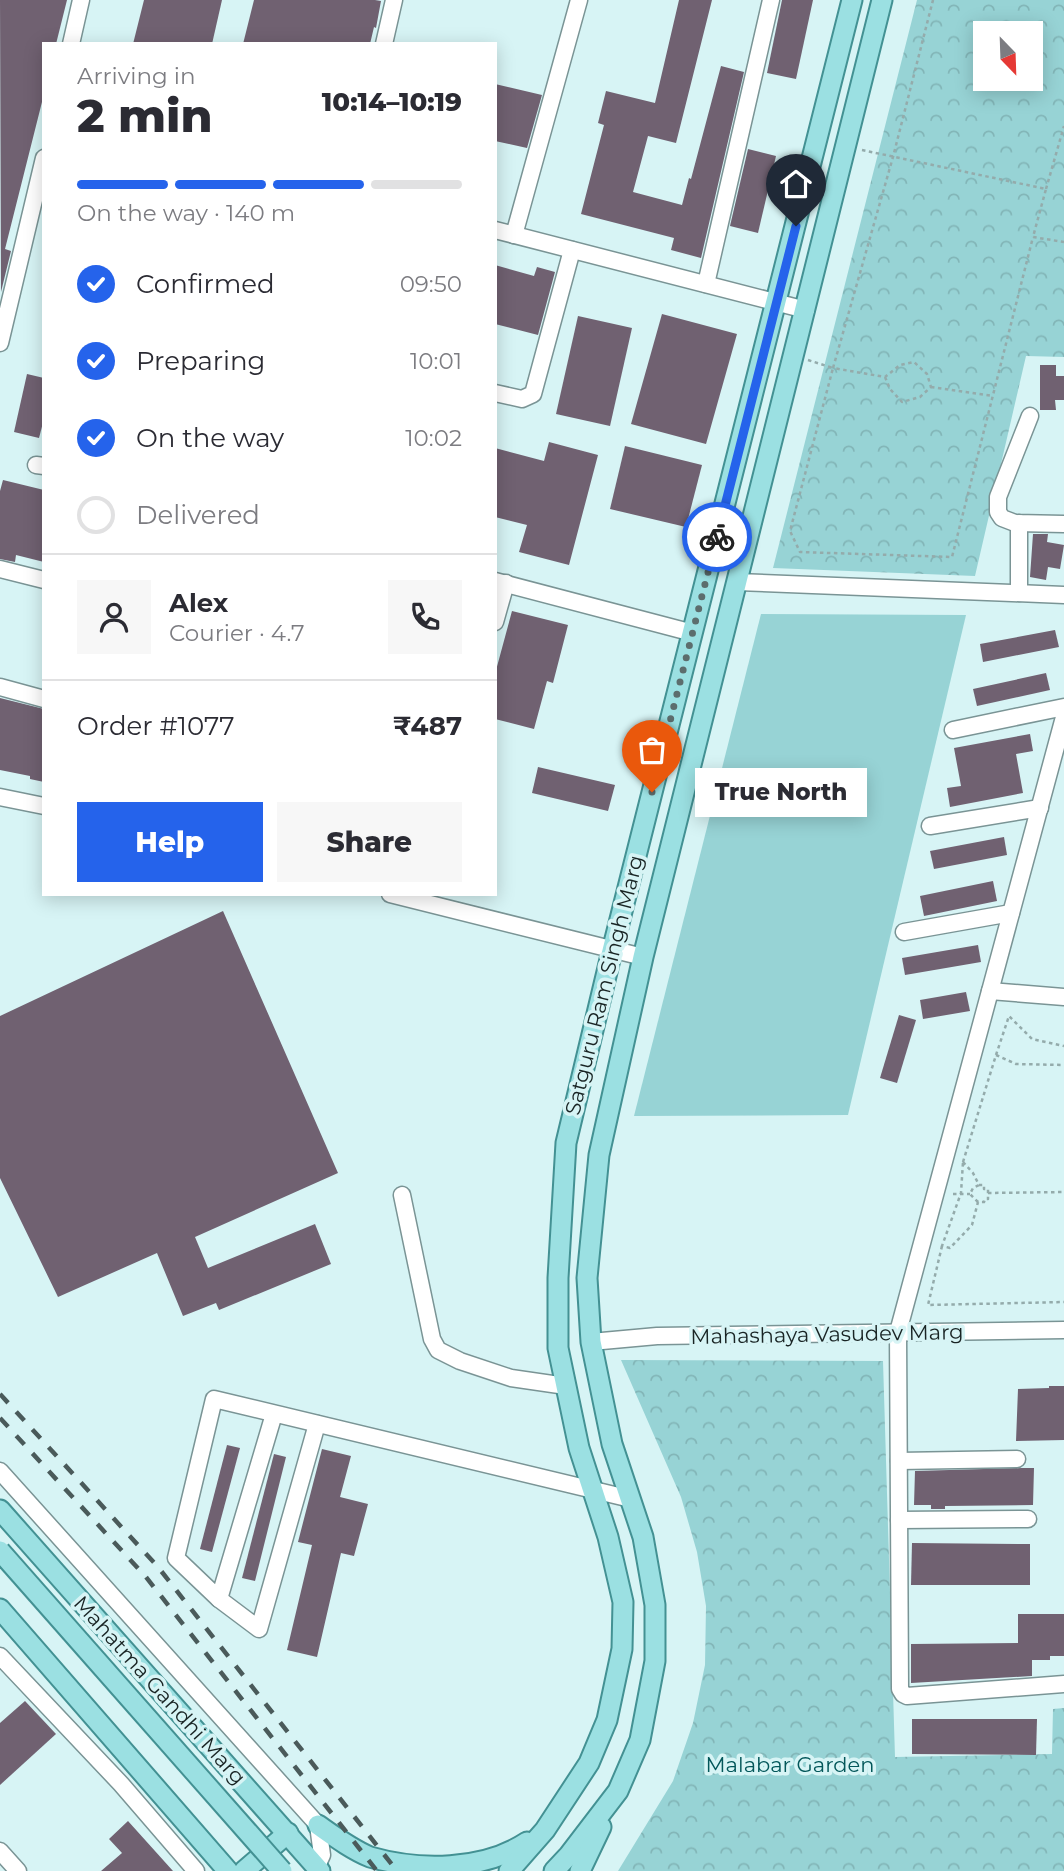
<!DOCTYPE html>
<meta charset="utf-8">
<style>
:root{--surface:#fff;--page:#f7f7f7;--text:#2b2b33;--muted:#7c7c81;--line:#e1e1e2;--accent:#2563eb}
body{margin:0;font-family:Montserrat,sans-serif;background:var(--page);color:var(--text);height:100vh;display:flex;flex-direction:column;font-size:26px;white-space:nowrap}
*{box-sizing:border-box;margin:0}
p{font-size:23px;color:var(--muted)}
.icon{flex:none;width:38px;height:38px;fill:none;stroke:currentColor;stroke-width:2;stroke-linecap:round;stroke-linejoin:round}
.map{position:relative;flex:1;overflow:hidden}
.panel{position:absolute;left:42px;top:42px;width:455px;height:854px;display:flex;flex-direction:column;background:var(--surface);border-radius:0px;box-shadow:0 4px 18px #0003}
.panel>*{flex:none}
.needle{width:46px;rotate:157deg}
.buttons{position:absolute;left:973px;top:21px;display:grid;gap:14px}
.buttons a{display:grid;place-items:center;width:70px;height:70px;border-radius:0px;background:var(--surface);box-shadow:0 4px 18px #0003;font-size:35px}
.pin{position:absolute;display:grid;place-items:center;width:60px;height:60px;color:#fff;margin:-72px -30px;border-radius:50% 50% 50% 0;rotate:-45deg;box-shadow:0 0 7px #0007}
.pin .icon{rotate:45deg}
.courier{position:absolute;display:grid;place-items:center;width:70px;height:70px;margin:-35px;border:5px solid #2563eb;border-radius:50%;background:#fff;color:#222;box-shadow:0 2px 9px #0007}
.bubble{position:absolute;height:49px;border-radius:0px;background:var(--surface);box-shadow:0 4px 18px #0003;font-size:23px;font-weight:800;line-height:49px;text-align:center}
.overview em{font-style:normal;font-weight:800}
.overview div{display:flex;flex-direction:column-reverse}
.overview{display:flex;align-items:center;justify-content:space-between;height:119px;padding:0 35px}
h1{font-size:46px;font-weight:800;line-height:52px}
.bar{display:grid;grid-template-columns:repeat(4,1fr);gap:10px 7px;align-content:center;height:84px;padding:0 35px}
.bar i{height:9px;border-radius:5px;background:var(--line)}
.bar .active{background:var(--accent)}
.bar p{grid-column:span 4}
.line{display:flex;align-items:center;gap:18px;padding:0 35px;border-top:2px solid var(--line)}
.line div{flex:1}
.round{display:grid;place-items:center;flex:none;width:74px;height:74px;border-radius:0px;background:var(--page)}
ol{padding:0 35px;list-style:none}
li{display:flex;align-items:center;gap:21px;height:77px}
li p{margin-inline-start:auto}
li .icon{padding:7px;border-radius:50%;background:var(--accent);color:#fff;stroke-width:4}
li:last-child{color:var(--muted)}
li i{width:38px;height:38px;border:4px solid var(--line);border-radius:50%}
.button{display:flex;gap:14px;margin-top:auto;padding:14px 35px}
.button a{flex:1;height:80px;border-radius:0px;background:var(--accent);color:#fff;font-size:28px;font-weight:800;line-height:80px;text-align:center}
.button a+a{background:var(--page);color:var(--text)}
.map>svg:first-child{display:block}
.grass{fill:#97d3d5}
.park{fill:url(#park-crowns);fill-rule:evenodd}
.building{fill:#706171}
.lines{fill:none;stroke-linecap:round;stroke-linejoin:round}
.minor-casing{stroke:#7a9495;stroke-width:19}
.major-casing{stroke:#439193;stroke-width:23}
.path{stroke:#94abab;stroke-width:2.5;stroke-dasharray:3.5 3.5;stroke-linecap:butt}
.minor{stroke:#fff;stroke-width:16}
.major{stroke:#9be0e2;stroke-width:19}
.rail{stroke:#4a5a5a;stroke-width:4.5;stroke-dasharray:12 12;stroke-linecap:butt}
.major-bridge-casing{stroke:#439193;stroke-width:23;stroke-linecap:butt}
.major-bridge{stroke:#9be0e2;stroke-width:19}
.done{stroke:#5c6d6d;stroke-width:7;stroke-dasharray:0 12.6}
.route{stroke:#2563eb;stroke-width:9}
.labels{text-anchor:middle;dominant-baseline:central;stroke-width:7;stroke-linejoin:round;paint-order:stroke}
.street-label{font-size:21px;fill:#192424;stroke:#d7f4f5}
.park-label{font-size:21px;fill:#03575a;stroke:#d7f4f5}
</style>
<div class="map">
<svg width="1064" height="1871" viewBox="0 0 1064 1871">
<defs>
<pattern id="park-crowns" width="20" height="18" patternUnits="userSpaceOnUse" patternTransform="scale(1.75)"><rect width="20" height="18" fill="#97d3d5"/><path d="M2 6a3 3 0 1 1 6 0M12 15a3 3 0 1 1 6 0" fill="none" stroke="#82b5b7"/></pattern>
</defs>
<rect width="100%" height="100%" fill="#d7f4f5"/>
<path class="grass" d="M 761,614 L 966,615 L 848,1115 L 634,1116 Z"/>
<g class="park">
<path d="M 917,0 L 1064,0 L 1064,357 L 1026,356 L 975,576 L 773,568 ZM 985,33 L 1031,33 L 1031,79 L 985,79 Z"/>
<path d="M 621,1360 L 883,1361 L 895,1757 L 1052,1754 L 1053,1709 L 1064,1708 L 1064,1871 L 618,1871 L 673,1781 L 693,1723 L 705,1665 L 706,1606 L 697,1552 L 681,1497 Z"/>
</g>
<g class="building">
<path d="M 0,0 L 67,0 L 56,44 L 44,44 L 44,94 L 5,249 L 11,251 L 1,292 Z"/>
<path d="M 144,0 L 222,0 L 212,44 L 133,44 Z"/>
<path d="M 254,0 L 375,0 L 381,1 L 376,28 L 374,27 L 370,44 L 243,44 Z"/>
<path d="M 679,0 L 712,0 L 676,143 L 648,136 L 633,192 L 682,205 L 689,178 L 691,179 L 721,66 L 744,72 L 701,258 L 671,250 L 674,238 L 581,214 L 604,125 L 598,123 L 606,91 L 655,103 Z"/>
<path d="M 782,0 L 813,0 L 796,79 L 767,73 Z"/>
<path d="M 495,84 L 542,95 L 527,148 L 495,141 Z"/>
<path d="M 748,149 L 776,156 L 758,233 L 730,226 Z"/>
<path d="M 495,265 L 534,276 L 537,267 L 555,272 L 538,335 L 495,324 Z"/>
<path d="M 662,314 L 737,334 L 706,444 L 631,424 Z"/>
<path d="M 578,316 L 632,328 L 610,426 L 556,414 Z"/>
<path d="M 1040,365 L 1056,365 L 1056,376 L 1064,376 L 1064,400 L 1055,400 L 1056,410 L 1040,410 Z"/>
<path d="M 27,374 L 44,378 L 44,419 L 39,438 L 14,432 Z"/>
<path d="M 549,442 L 598,455 L 569,565 L 519,552 L 527,525 L 495,517 L 495,448 L 544,461 Z"/>
<path d="M 625,446 L 702,465 L 686,527 L 610,509 Z"/>
<path d="M 3,480 L 44,490 L 44,562 L 16,555 L 15,562 L 0,559 L 0,491 Z"/>
<path d="M 1033,534 L 1048,534 L 1047,542 L 1064,545 L 1060,569 L 1048,567 L 1046,580 L 1030,577 Z"/>
<path d="M 512,611 L 568,625 L 553,683 L 547,681 L 534,729 L 495,719 L 495,674 Z"/>
<path d="M 1055,630 L 1059,647 L 983,662 L 980,644 Z"/>
<path d="M 1046,673 L 1050,690 L 977,706 L 973,689 Z"/>
<path d="M 0,698 L 44,709 L 44,782 L 30,779 L 30,776 L 0,770 Z"/>
<path d="M 1030,734 L 1033,751 L 1016,754 L 1023,793 L 950,807 L 947,788 L 961,786 L 954,748 Z"/>
<path d="M 538,767 L 615,785 L 608,811 L 532,793 Z"/>
<path d="M 1004,837 L 1007,855 L 934,869 L 930,851 Z"/>
<path d="M 993,881 L 997,901 L 924,916 L 920,896 Z"/>
<path d="M 223,911 L 338,1173 L 195,1237 L 208,1268 L 315,1224 L 331,1264 L 219,1310 L 216,1303 L 183,1316 L 157,1253 L 58,1297 L 0,1178 L 0,1016 Z"/>
<path d="M 978,945 L 981,962 L 905,975 L 902,958 Z"/>
<path d="M 966,992 L 970,1011 L 923,1019 L 920,1000 Z"/>
<path d="M 899,1015 L 916,1020 L 897,1083 L 880,1078 Z"/>
<path d="M 1049,1386 L 1064,1386 L 1064,1440 L 1016,1441 L 1018,1389 L 1049,1388 Z"/>
<path d="M 227,1445 L 240,1448 L 212,1552 L 200,1549 Z"/>
<path d="M 322,1449 L 351,1456 L 340,1497 L 368,1504 L 354,1556 L 341,1553 L 317,1657 L 287,1650 L 312,1545 L 298,1542 Z"/>
<path d="M 274,1454 L 286,1457 L 255,1581 L 242,1578 Z"/>
<path d="M 1022,1468 L 1034,1468 L 1033,1505 L 945,1506 L 945,1509 L 931,1509 L 931,1505 L 914,1505 L 915,1471 Z"/>
<path d="M 912,1543 L 1030,1544 L 1030,1585 L 911,1585 Z"/>
<path d="M 1018,1614 L 1064,1614 L 1064,1656 L 1050,1656 L 1050,1660 L 1032,1660 L 1032,1676 L 911,1683 L 911,1644 L 1018,1643 Z"/>
<path d="M 25,1701 L 56,1734 L 0,1785 L 0,1723 Z"/>
<path d="M 912,1719 L 1037,1719 L 1036,1755 L 912,1754 Z"/>
<path d="M 128,1821 L 173,1871 L 101,1871 L 122,1853 L 109,1839 Z"/>
</g>
<g class="lines">
<defs>
<g id="minor">
<path d="M 71,44 L 81,0"/>
<path d="M 384,44 L 394,0"/>
<path d="M 495,230 L 806,310"/>
<path d="M 514,235 L 579,0"/>
<path d="M 706,284 L 771,0"/>
<path d="M 0,343 L 44,158"/>
<path d="M 495,393 L 522,399 L 533,394 L 572,250"/>
<path d="M 1030,416 L 998,497 L 998,512 L 1002,518 L 1015,523 L 1064,524"/>
<path d="M 36,465 L 44,466"/>
<path d="M 0,569 L 44,580"/>
<path d="M 495,581 L 693,633"/>
<path d="M 737,582 L 1064,595"/>
<path d="M 1019,593 L 1019,523"/>
<path d="M 495,622 L 506,583"/>
<path d="M 0,687 L 44,699"/>
<path d="M 1064,717 L 898,1332 L 900,1689 L 903,1694 L 907,1696 L 1064,1684"/>
<path d="M 953,730 L 1064,707"/>
<path d="M 0,797 L 44,806"/>
<path d="M 930,826 L 1040,808"/>
<path d="M 390,894 L 643,957"/>
<path d="M 904,932 L 1011,913"/>
<path d="M 990,991 L 1064,997"/>
<path d="M 402,1195 L 432,1339 L 438,1350 L 460,1361 L 511,1378 L 566,1386"/>
<path d="M 591,1342 L 657,1336 L 1064,1330"/>
<path d="M 274,1414 L 219,1599 L 176,1558 L 214,1399 L 631,1499"/>
<path d="M 899,1461 L 1017,1459"/>
<path d="M 0,1471 L 318,1825 L 322,1855 L 317,1866"/>
<path d="M 899,1520 L 1028,1519"/>
<path d="M 219,1599 L 259,1629 L 317,1424"/>
<path d="M 0,1656 L 121,1784 L 196,1871"/>
<path d="M 0,1851 L 18,1871"/>
</g>
<g id="major">
<path d="M 0,1510 L 320,1871"/>
<path d="M 0,1609 L 228,1871"/>
<path d="M 318,1825 C 335,1837 351,1849 370,1857 C 419,1871 483,1871 527,1842"/>
<path d="M 244,1871 L 288,1833"/>
<path d="M 509,1871 L 545,1830 L 589,1763 L 607,1720 L 622,1649 L 623,1602 L 608,1537 L 579,1448 L 558,1348 L 558,1278 L 566,1143 L 612,951 L 852,0"/>
<path d="M 554,1871 L 569,1855 L 618,1791 L 640,1740 L 655,1661 L 655,1605 L 643,1537 L 612,1444 L 591,1342 L 587,1278 L 599,1155 L 643,957 L 882,0"/>
<path d="M 580,1871 L 601,1827"/>
</g>
</defs>
<use href="#minor" class="minor-casing"/>
<use href="#major" class="major-casing"/>
<g class="path">
<path d="M 862,150 L 1046,189 L 1033,237 L 1064,242"/>
<path d="M 1046,189 L 1064,126"/>
<path d="M 808,360 L 833,368 L 790,531 L 800,552 L 952,557 L 1033,237"/>
<path d="M 885,377 L 890,389 L 902,402 L 920,397 L 931,387 L 927,374 L 914,362 L 900,365 L 885,377 L 833,368 L 893,157 L 933,0"/>
<path d="M 931,387 L 993,396"/>
<path d="M 996,1055 L 1009,1016 L 1032,1039 L 1064,1046"/>
<path d="M 963,1162 L 973,1173 L 979,1185 L 984,1185 L 984,1189 L 988,1189 L 988,1199 L 985,1199 L 984,1202 L 978,1202 L 972,1225 L 950,1248 L 942,1246 L 961,1193 Z"/>
<path d="M 963,1162 L 996,1055 L 1016,1064 L 1064,1065"/>
<path d="M 988,1193 L 1064,1192"/>
<path d="M 953,1194 L 970,1194"/>
<path d="M 978,1202 L 970,1194 L 973,1188 L 979,1185"/>
<path d="M 942,1246 L 928,1305 L 1064,1302"/>
</g>
<use href="#minor" class="minor"/>
<use href="#major" class="major"/>
<g class="rail">
<path d="M 0,1394 L 158,1567 L 397,1871"/>
<path d="M 0,1418 L 146,1577 L 377,1871"/>
</g>
<defs>
<path id="major-bridge" d="M 0,1551 L 282,1871"/>
</defs>
<use href="#major-bridge" class="major-bridge-casing"/>
<use href="#major-bridge" class="major-bridge"/>
</g>
<g class="lines">
<path class="done" d="M 652,792 L 717,537"/>
<path class="route" d="M 717,537 L 796,226"/>
</g>
<g class="labels">
<g class="street-label">
<text transform="translate(604 985) rotate(-76)">Satguru Ram Singh Marg</text>
<text transform="translate(827 1334) rotate(-1)">Mahashaya Vasudev Marg</text>
<text transform="translate(160 1690) rotate(48)">Mahatma Gandhi Marg</text>
</g>
<g class="park-label">
<text x="790" y="1764">Malabar Garden</text>
</g>
</g>
</svg>
<div class="buttons">
<a><svg class="needle" viewBox="-14 -14 28 28"><path d="M0-13l5 13h-10z" fill="#e53935"/><path d="M0 13l5-13h-10z" fill="#7c7c81"/></svg></a>
</div>
<div class="pin" style="left:652px;top:792px;background:#ea580c"><svg class="icon" aria-label="bag" viewBox="0 0 24 24"><path d="M5 8h14l-1 12H6zM9 8a3 3 0 0 1 6 0"/></svg></div>
<div class="pin" style="left:796px;top:226px;background:#1f2937"><svg class="icon" aria-label="home" viewBox="0 0 24 24"><path d="M3 11l9-7 9 7M6 9v11h12V9"/></svg></div>
<div class="courier" style="left:717px;top:537px"><svg class="icon" aria-label="bike" viewBox="0 0 24 24"><circle cx="6" cy="16" r="4"/><circle cx="18" cy="16" r="4"/><path d="M6 16l4-8h5l3 8M10 8l3 8H6M13 5h3"/></svg></div>
<div class="bubble" style="left:695px;top:768px;width:172px">True North</div>
<section class="panel">
<div class="overview"><div><h1>2 min</h1><p>Arriving in</p></div><em>10:14–10:19</em></div>
<div class="bar"><i class="active"></i><i class="active"></i><i class="active"></i><i></i><p>On the way · 140 m</p></div>
<ol>
<li><svg class="icon" aria-label="check" viewBox="0 0 24 24"><path d="M5 12l5 5 9-10"/></svg>Confirmed<p>09:50</p></li>
<li><svg class="icon" aria-label="check" viewBox="0 0 24 24"><path d="M5 12l5 5 9-10"/></svg>Preparing<p>10:01</p></li>
<li><svg class="icon" aria-label="check" viewBox="0 0 24 24"><path d="M5 12l5 5 9-10"/></svg>On the way<p>10:02</p></li>
<li><i></i>Delivered</li>
</ol>
<div class="line" style="height:126px"><a class="round"><svg class="icon" aria-label="person" viewBox="0 0 24 24"><circle cx="12" cy="8" r="4"/><path d="M4 21q1-7 8-7t8 7"/></svg></a><div><b>Alex</b><p>Courier · 4.7</p></div><a class="round"><svg class="icon" aria-label="phone" viewBox="0 0 24 24"><path d="M5 4h4l2 5-3 2q2 4 5 5l2-3 5 2v4C11 20 4 13 5 4z"/></svg></a></div>
<div class="line" style="height:91px"><div>Order #1077</div><b>₹487</b></div>
<div class="button"><a>Help</a><a>Share</a></div>
</section>
</div>
